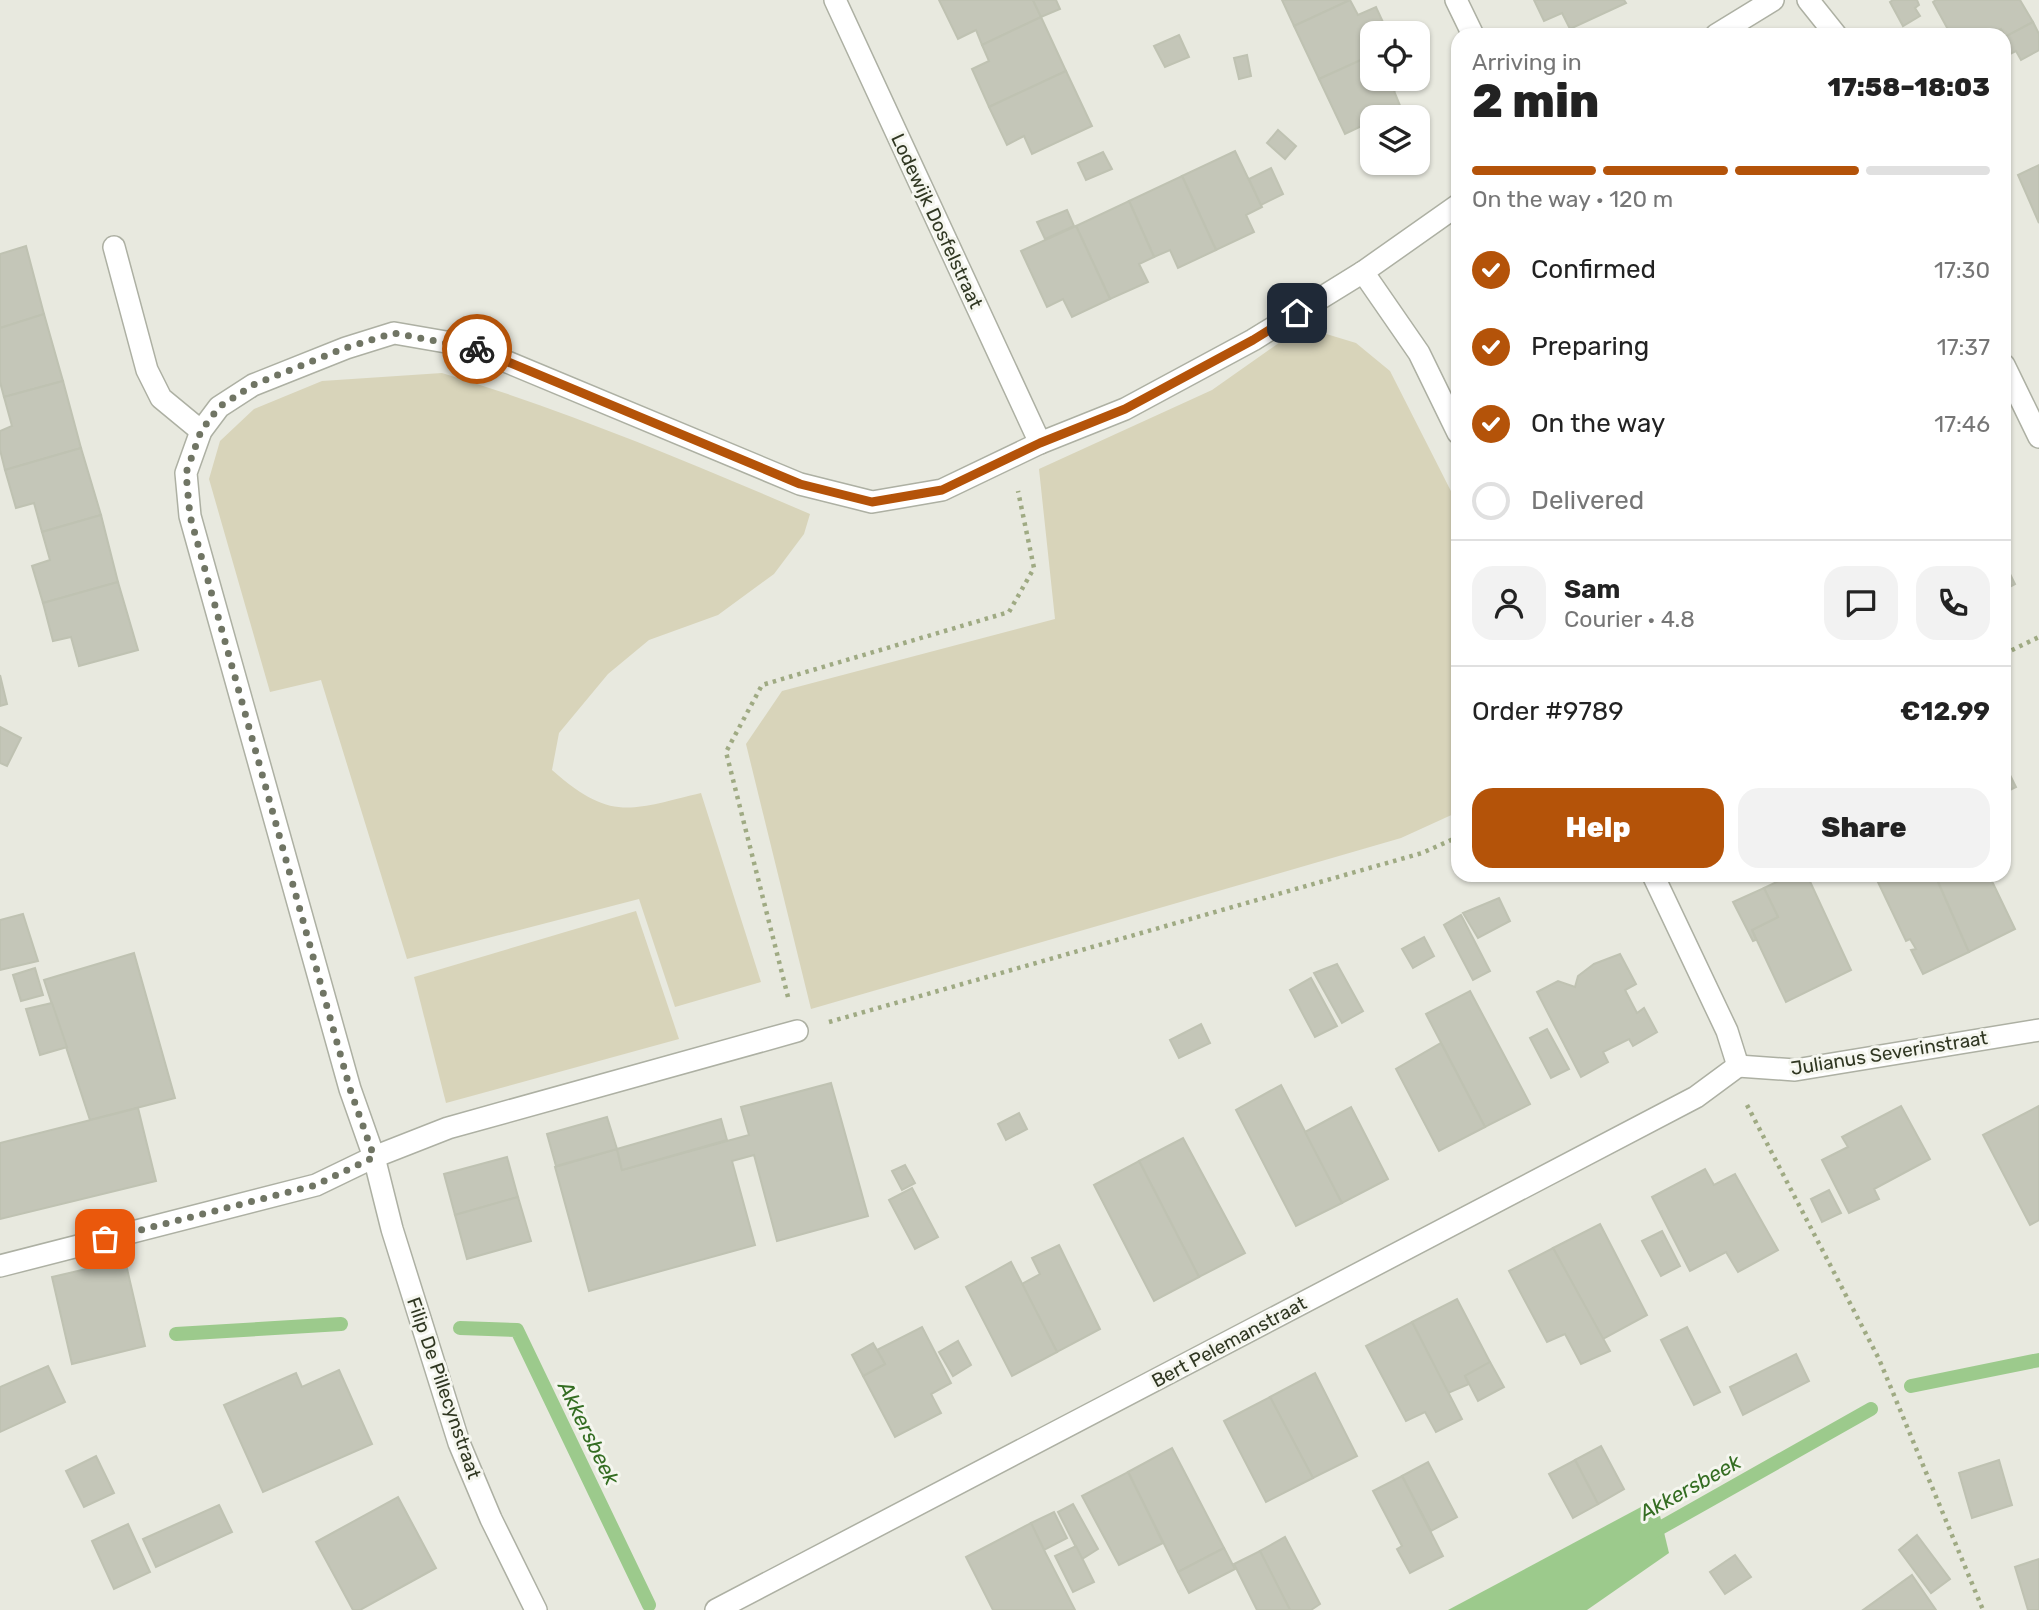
<!DOCTYPE html>
<meta charset="utf-8">
<style>
:root{--surface:#fff;--page:#f2f2f2;--text:#222;--muted:#767676;--line:#e0e0e0;--accent:#b45309}
body{margin:0;font-family:Rubik,sans-serif;background:var(--page);color:var(--text);height:100vh;display:flex;flex-direction:column;font-size:26px;white-space:nowrap}
*{box-sizing:border-box;margin:0}
p{font-size:23px;color:var(--muted)}
.icon{flex:none;width:38px;height:38px;fill:none;stroke:currentColor;stroke-width:2;stroke-linecap:round;stroke-linejoin:round}
.map{position:relative;flex:1;overflow:hidden}
.side{position:absolute;left:1451px;top:28px;width:560px;height:854px;display:flex;flex-direction:column;background:var(--surface);border-radius:21px;box-shadow:0 2px 5px #0004}
.side>*{flex:none}
.tools{position:absolute;left:1360px;top:21px;display:grid;gap:14px}
.tools a{display:grid;place-items:center;width:70px;height:70px;border-radius:14px;background:var(--surface);box-shadow:0 2px 5px #0004;font-size:35px}
.pin{position:absolute;display:grid;place-items:center;width:60px;height:60px;color:#fff;margin:-30px;border-radius:14px;box-shadow:0 4px 10px #0006}
.courier{position:absolute;display:grid;place-items:center;width:70px;height:70px;margin:-35px;border:5px solid #b45309;border-radius:50%;background:#fff;color:#222;box-shadow:0 2px 9px #0007}
.head em{font-style:normal;font-weight:800}
.head div{display:flex;flex-direction:column-reverse}
.head{display:flex;align-items:center;justify-content:space-between;height:119px;padding:0 21px}
h1{font-size:46px;font-weight:800;line-height:52px}
.bar{display:grid;grid-template-columns:repeat(4,1fr);gap:10px 7px;align-content:center;height:84px;padding:0 21px}
.bar i{height:9px;border-radius:5px;background:var(--line)}
.bar .active{background:var(--accent)}
.bar p{grid-column:span 4}
.line{display:flex;align-items:center;gap:18px;padding:0 21px;border-top:2px solid var(--line)}
.line div{flex:1}
.round{display:grid;place-items:center;flex:none;width:74px;height:74px;border-radius:21px;background:var(--page)}
ol{padding:0 21px;list-style:none}
li{display:flex;align-items:center;gap:21px;height:77px}
li p{margin-inline-start:auto}
li .icon{padding:7px;border-radius:50%;background:var(--accent);color:#fff;stroke-width:4}
li:last-child{color:var(--muted)}
li i{width:38px;height:38px;border:4px solid var(--line);border-radius:50%}
.cta{display:flex;gap:14px;margin-top:auto;padding:14px 21px}
.cta a{flex:1;height:80px;border-radius:21px;background:var(--accent);color:#fff;font-size:28px;font-weight:800;line-height:80px;text-align:center}
.cta a+a{background:var(--page);color:var(--text)}
.map>svg:first-child{display:block}
.green{fill:#d8d4ba}
.water{fill:#9cca8c}
.lines{fill:none;stroke-linecap:round;stroke-linejoin:round}
.stream{stroke:#9cca8c;stroke-width:14}
.building{fill:#c4c6b8;stroke:#bfc2b2;stroke-width:2}
.minor-casing{stroke:#adb0a3;stroke-width:24}
.path{stroke:#9faa83;stroke-width:4.5;stroke-dasharray:3.5 5;stroke-linecap:butt}
.minor{stroke:#fff;stroke-width:21}
.done{stroke:#707564;stroke-width:7;stroke-dasharray:0 12.6}
.route{stroke:#b45309;stroke-width:9}
.labels{text-anchor:middle;dominant-baseline:central;stroke-width:6;stroke-linejoin:round;paint-order:stroke}
.street-label{font-size:19px;fill:#303722;stroke:#f5f6ef}
.water-label{font-size:21px;font-style:italic;fill:#346d22;stroke:#f5f6ef}
</style>
<div class="map">
<svg width="2039" height="1610" viewBox="0 0 2039 1610">
<rect width="100%" height="100%" fill="#e8e9df"/>
<g class="green">
<path d="M 1323,333 L 1356,343 L 1390,371 L 1458,505 L 1458,812 L 1401,838 L 811,1009 L 746,744 L 782,691 L 1055,619 L 1039,469 L 1212,390 L 1283,340 Z"/>
<path d="M 442,373 C 568,411 689,462 810,514 L 804,534 L 774,574 L 718,615 L 649,640 L 608,674 L 559,733 L 552,770 C 611,822 630,810 701,793 L 761,982 L 675,1007 L 639,899 L 407,959 L 321,680 L 270,692 L 209,479 L 220,441 L 254,409 L 322,381 Z"/>
<path d="M 636,911 L 679,1039 L 446,1103 L 414,977 Z"/>
</g>
<path class="water" d="M 1656,1499 L 1669,1553 L 1587,1610 L 1448,1610 Z"/>
<g class="lines">
<g class="stream">
<path d="M 460,1328 L 517,1330 L 649,1605"/>
<path d="M 176,1334 L 341,1324"/>
<path d="M 1911,1386 L 2039,1360"/>
<path d="M 1646,1536 L 1871,1409"/>
</g>
</g>
<g class="building">
<path d="M 939,0 L 1033,0 L 1041,17 L 982,45 L 976,30 L 958,39 Z"/>
<path d="M 1033,0 L 1056,0 L 1060,9 L 1041,17 Z"/>
<path d="M 1282,0 L 1350,0 L 1294,26 Z"/>
<path d="M 1350,0 L 1358,15 L 1376,7 L 1388,33 L 1372,33 L 1372,55 L 1319,79 L 1294,26 Z"/>
<path d="M 1534,0 L 1624,0 L 1626,3 L 1570,29 L 1562,13 L 1544,21 Z"/>
<path d="M 1893,0 L 1917,0 L 1919,5 L 1915,8 L 1920,16 L 1903,26 L 1890,2 Z"/>
<path d="M 1936,0 L 2020,0 L 2033,22 L 2005,37 L 2001,29 L 1990,35 L 1951,35 L 1933,2 Z"/>
<path d="M 1041,17 L 1066,71 L 989,107 L 972,69 L 989,61 L 982,45 Z"/>
<path d="M 2033,22 L 2039,34 L 2039,50 L 2021,60 L 2016,51 L 2004,57 L 2004,35 L 1990,35 L 2001,29 L 2005,37 Z"/>
<path d="M 1179,35 L 1189,57 L 1165,67 L 1154,46 Z"/>
<path d="M 1247,55 L 1251,76 L 1239,79 L 1234,58 Z"/>
<path d="M 1372,55 L 1372,79 L 1409,79 L 1411,83 L 1394,91 L 1401,108 L 1381,117 L 1372,117 L 1372,121 L 1345,134 L 1319,79 Z"/>
<path d="M 1066,71 L 1092,126 L 1032,154 L 1024,136 L 1007,145 L 989,107 Z"/>
<path d="M 1278,130 L 1296,146 L 1285,159 L 1267,143 Z"/>
<path d="M 1235,151 L 1262,207 L 1246,215 L 1254,232 L 1216,250 L 1182,176 Z"/>
<path d="M 1103,152 L 1112,169 L 1086,180 L 1078,163 Z"/>
<path d="M 2039,165 L 2039,223 L 2018,175 Z"/>
<path d="M 1271,168 L 1283,194 L 1261,205 L 1249,179 Z"/>
<path d="M 1182,176 L 1216,250 L 1178,268 L 1170,250 L 1154,257 L 1129,201 Z"/>
<path d="M 1129,201 L 1154,257 L 1139,264 L 1148,282 L 1110,299 L 1076,226 Z"/>
<path d="M 1067,210 L 1074,226 L 1045,239 L 1037,222 Z"/>
<path d="M 1076,226 L 1110,299 L 1072,317 L 1063,299 L 1047,307 L 1021,251 Z"/>
<path d="M 26,246 L 44,314 L 0,328 L 0,254 Z"/>
<path d="M 44,314 L 63,381 L 4,397 L 0,382 L 0,328 Z"/>
<path d="M 63,381 L 81,448 L 5,470 L 0,450 L 0,431 L 12,426 L 4,397 Z"/>
<path d="M 81,448 L 101,515 L 42,532 L 34,503 L 16,508 L 5,470 Z"/>
<path d="M 101,515 L 118,582 L 43,603 L 32,566 L 50,560 L 42,532 Z"/>
<path d="M 2007,568 L 2015,584 L 2004,590 L 2004,570 Z"/>
<path d="M 118,582 L 138,650 L 79,666 L 71,637 L 53,641 L 43,603 Z"/>
<path d="M 0,675 L 7,704 L 0,706 Z"/>
<path d="M 0,727 L 21,738 L 7,766 L 0,763 Z"/>
<path d="M 2004,763 L 2016,787 L 2004,793 Z"/>
<path d="M 1791,875 L 1807,875 L 1851,970 L 1786,1002 L 1752,930 L 1778,917 L 1764,888 Z"/>
<path d="M 1880,875 L 1935,875 L 1969,952 L 1923,974 L 1911,950 L 1916,949 L 1910,939 L 1906,941 L 1877,880 Z"/>
<path d="M 1940,875 L 1989,875 L 2015,929 L 1969,952 L 1936,877 Z"/>
<path d="M 1764,888 L 1778,917 L 1752,930 L 1756,940 L 1753,941 L 1733,902 Z"/>
<path d="M 1499,898 L 1510,921 L 1478,938 L 1463,913 Z"/>
<path d="M 23,914 L 38,961 L 0,970 L 0,920 Z"/>
<path d="M 1461,915 L 1490,971 L 1473,980 L 1444,925 Z"/>
<path d="M 1424,937 L 1434,956 L 1413,968 L 1402,949 Z"/>
<path d="M 134,953 L 175,1098 L 90,1120 L 44,980 Z"/>
<path d="M 1620,954 L 1636,984 L 1625,990 L 1637,1013 L 1644,1008 L 1657,1032 L 1633,1046 L 1629,1039 L 1603,1052 L 1608,1062 L 1581,1077 L 1537,992 L 1558,981 L 1575,987 L 1578,976 L 1594,964 Z"/>
<path d="M 1337,964 L 1363,1011 L 1342,1023 L 1314,973 Z"/>
<path d="M 35,968 L 43,995 L 21,1001 L 13,975 Z"/>
<path d="M 1311,978 L 1337,1026 L 1315,1037 L 1290,990 Z"/>
<path d="M 1470,991 L 1530,1104 L 1485,1127 L 1426,1014 Z"/>
<path d="M 52,1003 L 67,1047 L 40,1055 L 26,1009 Z"/>
<path d="M 1201,1024 L 1210,1043 L 1179,1058 L 1170,1040 Z"/>
<path d="M 1547,1029 L 1569,1069 L 1551,1078 L 1530,1038 Z"/>
<path d="M 1441,1043 L 1485,1127 L 1439,1151 L 1396,1069 Z"/>
<path d="M 831,1083 L 868,1216 L 777,1241 L 754,1155 L 732,1161 L 755,1245 L 589,1291 L 555,1167 L 617,1149 L 622,1170 L 749,1135 L 741,1107 Z"/>
<path d="M 1281,1085 L 1342,1203 L 1296,1226 L 1236,1110 Z"/>
<path d="M 1901,1106 L 1930,1159 L 1874,1189 L 1879,1199 L 1849,1213 L 1822,1160 L 1848,1147 L 1842,1137 Z"/>
<path d="M 2039,1106 L 2039,1220 L 2030,1225 L 1983,1135 Z"/>
<path d="M 1351,1107 L 1388,1179 L 1342,1203 L 1305,1132 Z"/>
<path d="M 138,1108 L 156,1181 L 0,1219 L 0,1143 Z"/>
<path d="M 1019,1113 L 1027,1129 L 1006,1140 L 998,1124 Z"/>
<path d="M 607,1117 L 617,1149 L 556,1166 L 547,1134 Z"/>
<path d="M 721,1119 L 727,1140 L 622,1170 L 617,1149 Z"/>
<path d="M 1183,1138 L 1245,1253 L 1199,1277 L 1139,1161 Z"/>
<path d="M 507,1157 L 518,1197 L 455,1215 L 444,1174 Z"/>
<path d="M 1139,1161 L 1199,1277 L 1154,1301 L 1094,1185 Z"/>
<path d="M 905,1165 L 915,1183 L 902,1190 L 892,1171 Z"/>
<path d="M 1705,1169 L 1714,1185 L 1735,1174 L 1778,1250 L 1738,1272 L 1726,1252 L 1690,1271 L 1652,1197 Z"/>
<path d="M 912,1188 L 938,1237 L 915,1249 L 889,1200 Z"/>
<path d="M 1829,1190 L 1841,1213 L 1822,1222 L 1811,1199 Z"/>
<path d="M 518,1197 L 531,1241 L 467,1259 L 455,1215 Z"/>
<path d="M 1600,1224 L 1647,1315 L 1603,1339 L 1553,1248 Z"/>
<path d="M 1662,1231 L 1680,1266 L 1661,1276 L 1642,1241 Z"/>
<path d="M 1059,1245 L 1100,1329 L 1057,1352 L 1022,1284 L 1040,1274 L 1032,1258 Z"/>
<path d="M 1553,1248 L 1610,1351 L 1581,1364 L 1565,1334 L 1547,1342 L 1509,1271 Z"/>
<path d="M 125,1260 L 145,1346 L 72,1364 L 52,1277 Z"/>
<path d="M 1011,1262 L 1057,1352 L 1012,1376 L 966,1287 Z"/>
<path d="M 1457,1299 L 1490,1362 L 1465,1376 L 1469,1384 L 1448,1393 L 1412,1322 Z"/>
<path d="M 1412,1322 L 1462,1419 L 1436,1432 L 1425,1412 L 1406,1421 L 1366,1346 Z"/>
<path d="M 922,1327 L 951,1383 L 931,1394 L 941,1413 L 895,1437 L 863,1376 L 885,1364 L 877,1350 Z"/>
<path d="M 1687,1327 L 1720,1392 L 1694,1405 L 1661,1340 Z"/>
<path d="M 958,1341 L 971,1365 L 953,1376 L 939,1352 Z"/>
<path d="M 873,1343 L 885,1364 L 863,1376 L 852,1355 Z"/>
<path d="M 1796,1354 L 1809,1381 L 1743,1415 L 1730,1387 Z"/>
<path d="M 1490,1362 L 1504,1387 L 1478,1401 L 1465,1376 Z"/>
<path d="M 48,1366 L 65,1402 L 0,1432 L 0,1387 Z"/>
<path d="M 339,1370 L 372,1444 L 263,1492 L 224,1405 L 296,1373 L 302,1387 Z"/>
<path d="M 1315,1373 L 1357,1456 L 1313,1478 L 1270,1397 Z"/>
<path d="M 1270,1397 L 1313,1478 L 1266,1502 L 1224,1421 Z"/>
<path d="M 1601,1446 L 1624,1489 L 1598,1504 L 1575,1460 Z"/>
<path d="M 1172,1448 L 1224,1548 L 1178,1572 L 1128,1472 Z"/>
<path d="M 96,1456 L 114,1493 L 84,1507 L 66,1471 Z"/>
<path d="M 1575,1460 L 1598,1504 L 1573,1518 L 1549,1474 Z"/>
<path d="M 1999,1460 L 2012,1505 L 1972,1518 L 1959,1473 Z"/>
<path d="M 1428,1462 L 1457,1517 L 1431,1531 L 1402,1476 Z"/>
<path d="M 1128,1472 L 1163,1543 L 1119,1565 L 1082,1496 Z"/>
<path d="M 1402,1476 L 1443,1556 L 1410,1573 L 1397,1549 L 1402,1546 L 1373,1491 Z"/>
<path d="M 398,1497 L 436,1568 L 360,1610 L 353,1610 L 316,1542 Z"/>
<path d="M 1073,1504 L 1098,1549 L 1082,1559 L 1058,1512 Z"/>
<path d="M 219,1505 L 232,1532 L 156,1567 L 143,1539 Z"/>
<path d="M 1054,1512 L 1067,1538 L 1044,1550 L 1031,1523 Z"/>
<path d="M 1031,1523 L 1044,1550 L 1075,1610 L 993,1610 L 966,1557 Z"/>
<path d="M 128,1524 L 150,1572 L 114,1589 L 92,1541 Z"/>
<path d="M 1917,1535 L 1950,1579 L 1931,1593 L 1899,1550 Z"/>
<path d="M 1285,1537 L 1320,1604 L 1311,1610 L 1290,1610 L 1260,1551 Z"/>
<path d="M 1076,1546 L 1094,1582 L 1073,1592 L 1055,1556 Z"/>
<path d="M 1224,1548 L 1235,1569 L 1189,1593 L 1178,1572 Z"/>
<path d="M 1260,1551 L 1290,1610 L 1257,1610 L 1234,1564 Z"/>
<path d="M 1735,1555 L 1751,1577 L 1725,1594 L 1710,1572 Z"/>
<path d="M 2039,1559 L 2039,1610 L 2028,1610 L 2015,1567 Z"/>
<path d="M 1912,1575 L 1936,1610 L 1863,1610 Z"/>
</g>
<g class="lines">
<defs>
<g id="minor">
<path d="M 835,0 L 1040,443"/>
<path d="M 1456,0 L 1473,35"/>
<path d="M 1808,0 L 1836,35"/>
<path d="M 1716,35 L 1773,0"/>
<path d="M 114,247 L 147,370 L 161,398 L 201,431"/>
<path d="M 1363,272 L 1419,353 L 1458,433"/>
<path d="M 2004,365 L 2039,437"/>
<path d="M 1653,875 L 1727,1031 L 1738,1066"/>
<path d="M 1738,1066 L 1795,1070 L 2039,1030"/>
<path d="M 0,1266 L 316,1185 L 374,1157 L 448,1128 L 797,1031"/>
<path d="M 536,1610 L 491,1519 L 459,1443 L 392,1229 L 374,1157 L 350,1089 L 190,516 L 186,473 L 201,431 L 219,407 L 253,385 L 346,348 L 394,333 L 469,346 L 800,484 L 872,502 L 942,490 L 1040,443 L 1125,409 L 1253,340 L 1363,272 L 1458,205"/>
<path d="M 716,1610 L 1696,1097 L 1738,1066"/>
</g>
</defs>
<use href="#minor" class="minor-casing"/>
<g class="path">
<path d="M 2004,654 L 2039,637"/>
<path d="M 788,997 L 726,752 L 762,685 L 1009,612 L 1034,568 L 1018,491"/>
<path d="M 829,1022 L 1422,853 L 1458,837"/>
<path d="M 1747,1105 L 1879,1359 L 1983,1610"/>
</g>
<use href="#minor" class="minor"/>
</g>
<g class="lines">
<path class="done" d="M 105,1239 L 316,1185 L 374,1157 L 350,1089 L 190,516 L 186,473 L 201,431 L 219,407 L 253,385 L 345,348 L 394,333 L 477,349"/>
<path class="route" d="M 477,349 L 800,484 L 872,502 L 942,490 L 1040,443 L 1125,409 L 1253,340 L 1297,313"/>
</g>
<g class="labels">
<g class="street-label">
<text transform="translate(937 221) rotate(65)">Lodewijk Dosfelstraat</text>
<text transform="translate(1889 1053) rotate(-9)">Julianus Severinstraat</text>
<text transform="translate(1229 1342) rotate(-28)">Bert Pelemanstraat</text>
<text transform="translate(444 1388) rotate(71)">Filip De Pillecynstraat</text>
</g>
<g class="water-label">
<text transform="translate(589 1433) rotate(64)">Akkersbeek</text>
<text transform="translate(1690 1487) rotate(-29)">Akkersbeek</text>
</g>
</g>
</svg>
<div class="tools">
<a><svg class="icon" aria-label="locate" viewBox="0 0 24 24"><circle cx="12" cy="12" r="6"/><path d="M12 2v4M12 18v4M2 12h4M18 12h4"/></svg></a>
<a><svg class="icon" aria-label="layers" viewBox="0 0 24 24"><path d="M12 4l9 5-9 5-9-5zM3 14l9 5 9-5"/></svg></a>
</div>
<div class="pin" style="left:105px;top:1239px;background:#ea580c"><svg class="icon" aria-label="bag" viewBox="0 0 24 24"><path d="M5 8h14l-1 12H6zM9 8a3 3 0 0 1 6 0"/></svg></div>
<div class="pin" style="left:1297px;top:313px;background:#1f2937"><svg class="icon" aria-label="home" viewBox="0 0 24 24"><path d="M3 11l9-7 9 7M6 9v11h12V9"/></svg></div>
<div class="courier" style="left:477px;top:349px"><svg class="icon" aria-label="bike" viewBox="0 0 24 24"><circle cx="6" cy="16" r="4"/><circle cx="18" cy="16" r="4"/><path d="M6 16l4-8h5l3 8M10 8l3 8H6M13 5h3"/></svg></div>
<section class="side">
<div class="head"><div><h1>2 min</h1><p>Arriving in</p></div><em>17:58–18:03</em></div>
<div class="bar"><i class="active"></i><i class="active"></i><i class="active"></i><i></i><p>On the way · 120 m</p></div>
<ol>
<li><svg class="icon" aria-label="check" viewBox="0 0 24 24"><path d="M5 12l5 5 9-10"/></svg>Confirmed<p>17:30</p></li>
<li><svg class="icon" aria-label="check" viewBox="0 0 24 24"><path d="M5 12l5 5 9-10"/></svg>Preparing<p>17:37</p></li>
<li><svg class="icon" aria-label="check" viewBox="0 0 24 24"><path d="M5 12l5 5 9-10"/></svg>On the way<p>17:46</p></li>
<li><i></i>Delivered</li>
</ol>
<div class="line" style="height:126px"><a class="round"><svg class="icon" aria-label="person" viewBox="0 0 24 24"><circle cx="12" cy="8" r="4"/><path d="M4 21q1-7 8-7t8 7"/></svg></a><div><b>Sam</b><p>Courier · 4.8</p></div><a class="round"><svg class="icon" aria-label="chat" viewBox="0 0 24 24"><path d="M4 5h16v11H9l-5 4z"/></svg></a><a class="round"><svg class="icon" aria-label="phone" viewBox="0 0 24 24"><path d="M5 4h4l2 5-3 2q2 4 5 5l2-3 5 2v4C11 20 4 13 5 4z"/></svg></a></div>
<div class="line" style="height:91px"><div>Order #9789</div><b>€12.99</b></div>
<div class="cta"><a>Help</a><a>Share</a></div>
</section>
</div>
